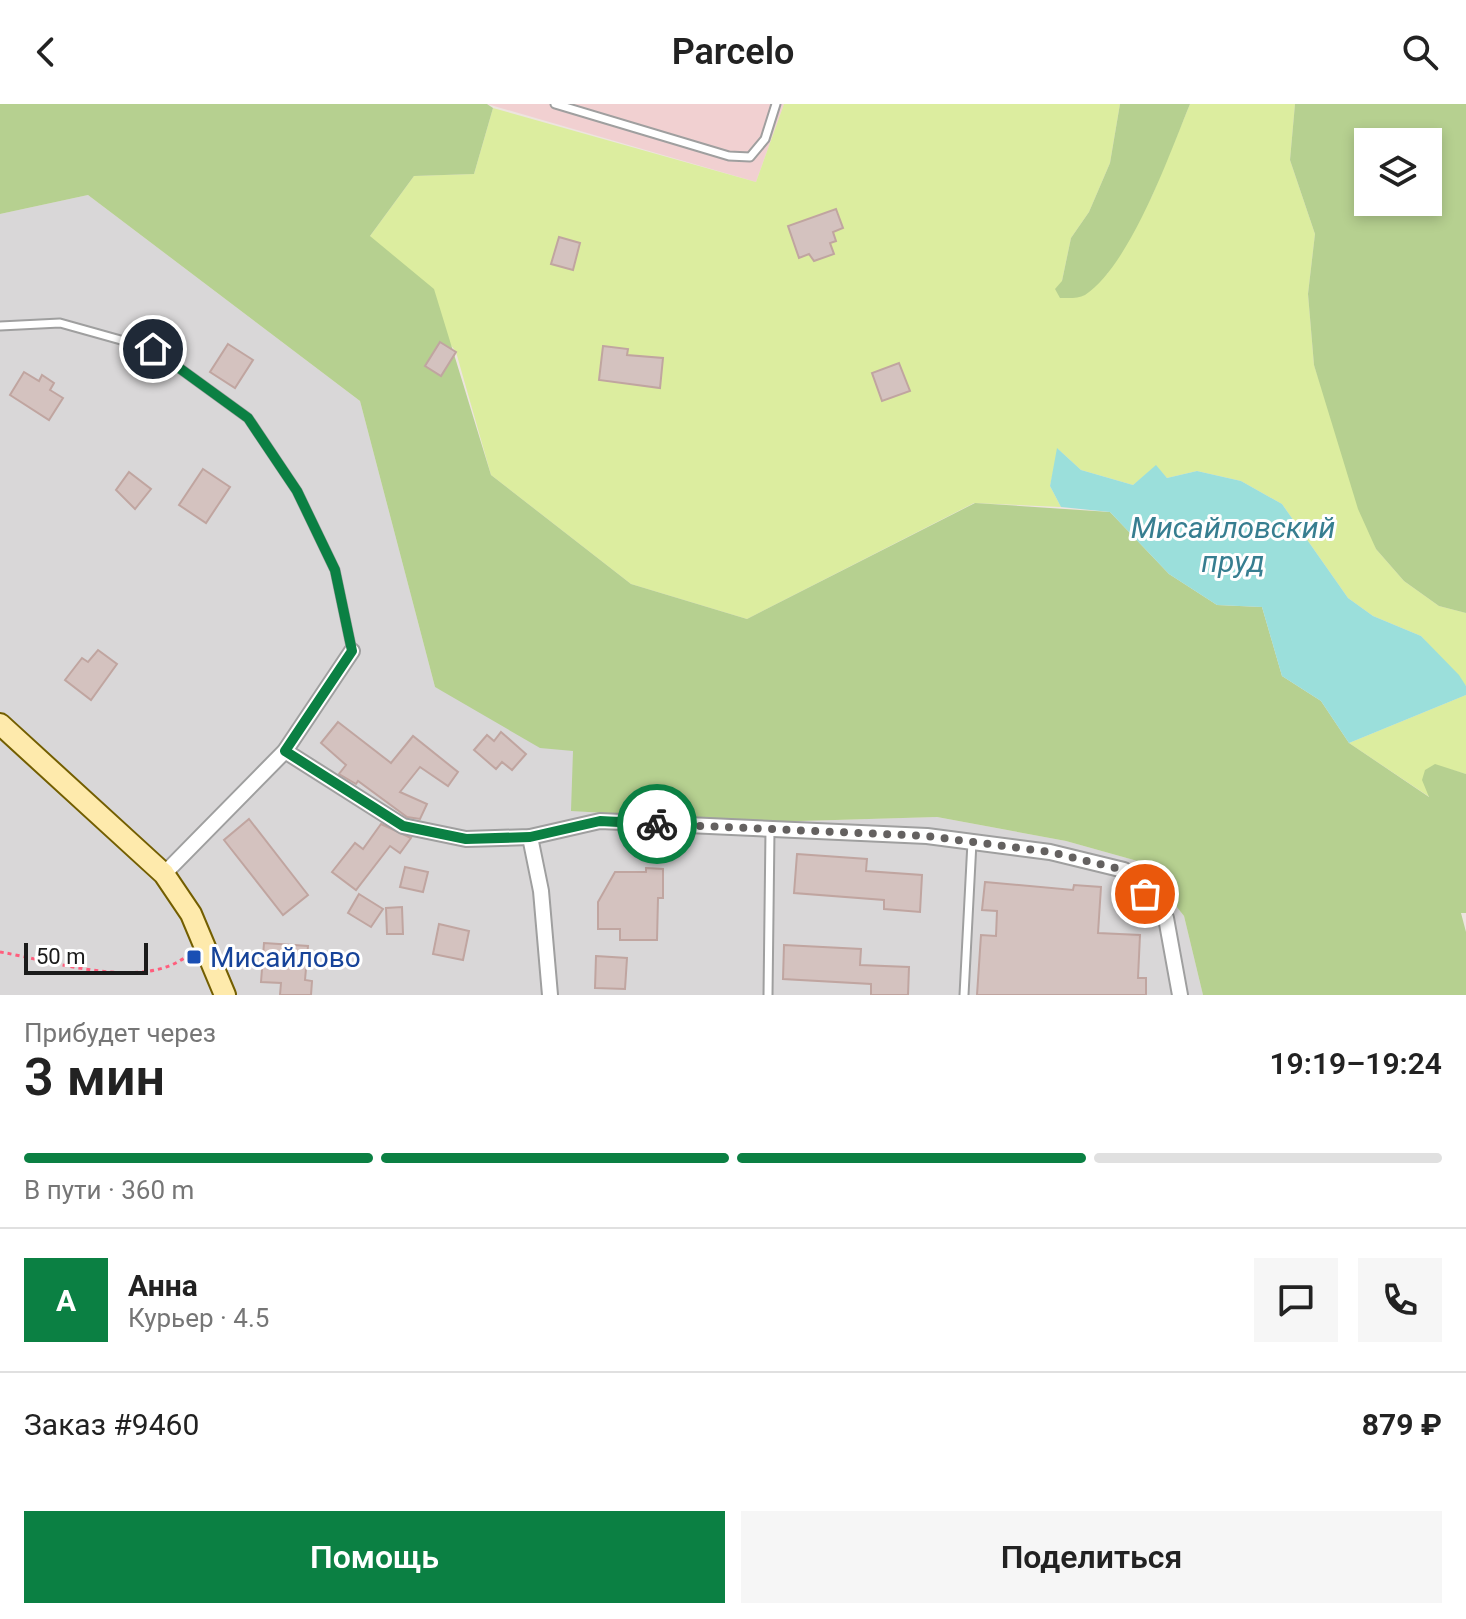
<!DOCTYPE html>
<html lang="ru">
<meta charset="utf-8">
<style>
:root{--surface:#fff;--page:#f6f6f6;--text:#222;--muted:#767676;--line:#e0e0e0;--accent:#0b8043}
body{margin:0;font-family:Roboto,sans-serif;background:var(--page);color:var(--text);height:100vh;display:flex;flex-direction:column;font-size:30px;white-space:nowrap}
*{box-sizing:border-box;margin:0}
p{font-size:26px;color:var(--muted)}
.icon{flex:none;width:44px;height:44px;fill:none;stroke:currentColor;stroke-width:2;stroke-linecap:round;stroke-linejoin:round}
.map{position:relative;height:891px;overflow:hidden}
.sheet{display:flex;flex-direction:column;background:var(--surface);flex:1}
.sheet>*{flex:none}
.fabs{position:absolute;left:1354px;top:24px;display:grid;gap:16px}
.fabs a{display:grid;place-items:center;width:88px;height:88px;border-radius:0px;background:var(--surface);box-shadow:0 4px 12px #0003;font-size:40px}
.scale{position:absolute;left:24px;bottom:20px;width:124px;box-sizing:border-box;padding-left:8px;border:4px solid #1b1b1b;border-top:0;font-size:22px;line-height:28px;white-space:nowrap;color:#1b1b1b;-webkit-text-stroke:6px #fff;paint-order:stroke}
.pin{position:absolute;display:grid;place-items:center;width:68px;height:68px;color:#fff;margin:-34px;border:4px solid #fff;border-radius:50%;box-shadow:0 2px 8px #0007}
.courier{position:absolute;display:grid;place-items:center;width:80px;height:80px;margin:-40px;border:6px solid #0b8043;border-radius:50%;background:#fff;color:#222;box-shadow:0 2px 10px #0007}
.headline em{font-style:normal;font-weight:600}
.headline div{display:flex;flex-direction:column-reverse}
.headline{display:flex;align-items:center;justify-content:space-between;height:136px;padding:0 24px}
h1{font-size:52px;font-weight:600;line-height:60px}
.bar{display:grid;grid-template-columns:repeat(4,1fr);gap:12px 8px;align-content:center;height:96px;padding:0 24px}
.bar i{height:10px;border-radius:6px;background:var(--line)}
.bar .current{background:var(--accent)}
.bar p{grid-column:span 4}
.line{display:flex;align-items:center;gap:20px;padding:0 24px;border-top:2px solid var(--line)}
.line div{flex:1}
.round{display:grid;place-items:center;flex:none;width:84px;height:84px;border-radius:0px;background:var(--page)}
.primary-button{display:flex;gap:16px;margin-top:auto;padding:16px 24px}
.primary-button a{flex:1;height:92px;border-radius:0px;background:var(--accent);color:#fff;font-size:32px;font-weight:600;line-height:92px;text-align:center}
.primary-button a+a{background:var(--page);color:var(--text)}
header{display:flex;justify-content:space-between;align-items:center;height:104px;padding:0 24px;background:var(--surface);font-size:36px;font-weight:600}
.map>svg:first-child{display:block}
.residential{fill:#d9d7d8}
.military{fill:#f1d0d1}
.grass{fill:#dced9f}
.forest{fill:#b6d090;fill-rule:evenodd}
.water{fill:#9bdfdb}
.building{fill:#d4c2bf;stroke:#c0a5a0;stroke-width:2}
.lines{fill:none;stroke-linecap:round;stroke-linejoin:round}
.service-casing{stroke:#9f9f9f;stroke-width:11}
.minor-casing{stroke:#9f9f9f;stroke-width:18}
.secondary-casing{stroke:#735e00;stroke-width:24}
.path{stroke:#ff5e7d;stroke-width:3;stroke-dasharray:4 4;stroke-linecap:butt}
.service{stroke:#fff;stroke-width:7}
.minor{stroke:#fff;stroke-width:14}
.secondary{stroke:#feeaac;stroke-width:20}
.done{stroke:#646160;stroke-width:8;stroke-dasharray:0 14.4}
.route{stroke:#0b8043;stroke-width:10}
.transit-dot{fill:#1a4fb4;stroke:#fff;stroke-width:3}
.labels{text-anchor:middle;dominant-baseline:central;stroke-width:6;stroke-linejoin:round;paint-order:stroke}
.transit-label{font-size:28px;fill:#164399;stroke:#fff;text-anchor:start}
.water-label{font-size:30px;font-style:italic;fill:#377e90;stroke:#fff}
</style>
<header><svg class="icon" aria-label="back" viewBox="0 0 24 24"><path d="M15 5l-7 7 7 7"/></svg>Parcelo<svg class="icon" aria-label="search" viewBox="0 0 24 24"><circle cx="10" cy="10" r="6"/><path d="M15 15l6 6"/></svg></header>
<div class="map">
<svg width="1466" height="891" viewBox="0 0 1466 891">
<rect width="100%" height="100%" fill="#ede4df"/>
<path class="residential" d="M 88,91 L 360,297 L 435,583 L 574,647 L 767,718 L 937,713 L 1066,737 L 1141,758 L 1184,812 L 1203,891 L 0,891 L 0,110 Z"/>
<path class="military" d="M 487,0 L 784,0 L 756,78 Z"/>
<g class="grass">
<path d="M 784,0 L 1120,0 L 1110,59 L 1089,108 L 1071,134 L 1062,177 L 1107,170 L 1151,94 L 1190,0 L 1295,0 L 1290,56 L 1315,130 L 1308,190 L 1314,261 L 1376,445 L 1404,477 L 1439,502 L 1466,509 L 1466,582 L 1421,532 L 1373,512 L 1348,494 L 1282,400 L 1241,377 L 1197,367 L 1167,374 L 1156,362 L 1133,381 L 1081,366 L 1058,345 L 1050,382 L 1061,403 L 974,399 L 747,515 L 631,480 L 491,371 L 456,248 L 370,132 L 414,72 L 474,70 L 493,4 L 756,78 Z"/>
<path d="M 1466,591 L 1466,670 L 1435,661 L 1431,694 L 1349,639 Z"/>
</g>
<g class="forest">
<path d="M 0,0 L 487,0 L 493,4 L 474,70 L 414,72 L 370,132 L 434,185 L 491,371 L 631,480 L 747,515 L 975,399 L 1110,408 L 1169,470 L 1217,501 L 1262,503 L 1282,572 L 1321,597 L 1349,639 L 1429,693 L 1422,676 L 1425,666 L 1435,660 L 1466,670 L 1466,809 L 1461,809 L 1466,828 L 1466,891 L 1203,891 L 1184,812 L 1141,758 L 1066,737 L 937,713 L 767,718 L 571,707 L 573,647 L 540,644 L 435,583 L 360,297 L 88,91 L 0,110 Z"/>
<path d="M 1120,0 L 1190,0 C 1169,51 1131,160 1085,191 C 1078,195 1068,194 1060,194 L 1055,185 L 1062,177 L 1071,134 L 1089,108 L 1110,59 Z"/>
<path d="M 1295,0 L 1466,0 L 1466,509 L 1439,502 L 1404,477 L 1376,445 L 1358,405 L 1314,261 L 1308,190 L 1315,130 L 1290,56 ZM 1368,38 L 1428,38 L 1428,98 L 1368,98 Z"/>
</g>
<path class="water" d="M 1057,344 L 1081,366 L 1133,381 L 1156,361 L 1167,374 L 1197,367 L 1241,377 L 1282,400 L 1348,494 L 1373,512 L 1421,532 L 1459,571 L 1466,582 L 1466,591 L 1349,639 L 1321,597 L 1282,572 L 1262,503 L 1217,501 L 1169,470 L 1110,408 L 1061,403 L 1050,382 Z"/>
<g class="building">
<path d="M 836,105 L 843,124 L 833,128 L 836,137 L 830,139 L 834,150 L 814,157 L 809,150 L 799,154 L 788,122 Z"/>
<path d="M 559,133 L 580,139 L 573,166 L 551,160 Z"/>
<path d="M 440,238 L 456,248 L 441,272 L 425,262 Z"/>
<path d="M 228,240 L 253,256 L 235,284 L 210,268 Z"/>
<path d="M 603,242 L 628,245 L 627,251 L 663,254 L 660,284 L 599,276 Z"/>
<path d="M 899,259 L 910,287 L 882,297 L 872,269 Z"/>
<path d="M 24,268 L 39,277 L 42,271 L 54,279 L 50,286 L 63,294 L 49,316 L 10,291 Z"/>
<path d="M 203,365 L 230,383 L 206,419 L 179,401 Z"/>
<path d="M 129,368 L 151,385 L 135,405 L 116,386 Z"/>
<path d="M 98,546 L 117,560 L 91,596 L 65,576 L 82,554 L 88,558 Z"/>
<path d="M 338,618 L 391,659 L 413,632 L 458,668 L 448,682 L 420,663 L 400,688 L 427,700 L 420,715 L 407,713 L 358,677 L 356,680 L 339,670 L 346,661 L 321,639 Z"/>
<path d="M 501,628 L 526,650 L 512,666 L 502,658 L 496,665 L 474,646 L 487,631 L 494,637 Z"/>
<path d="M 249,715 L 308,791 L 283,811 L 224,736 Z"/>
<path d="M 381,720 L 411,734 L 400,749 L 390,742 L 356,786 L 332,768 L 355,739 L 363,745 Z"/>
<path d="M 797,750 L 867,755 L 866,767 L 922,771 L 920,808 L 884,805 L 884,796 L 794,789 Z"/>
<path d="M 405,763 L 428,768 L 423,788 L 400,783 Z"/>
<path d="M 646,764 L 663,765 L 663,794 L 658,794 L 657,836 L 620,836 L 620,825 L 598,825 L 598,798 L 615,768 L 646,768 Z"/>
<path d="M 985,778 L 1073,786 L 1074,781 L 1101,783 L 1098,829 L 1140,831 L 1138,874 L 1146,874 L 1146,891 L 977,891 L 981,831 L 996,832 L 997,807 L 982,806 Z"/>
<path d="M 359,790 L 383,805 L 371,823 L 348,809 Z"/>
<path d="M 402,803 L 403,830 L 387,830 L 386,804 Z"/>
<path d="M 439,820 L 469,827 L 463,856 L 433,850 Z"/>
<path d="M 264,839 L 308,842 L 305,876 L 312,877 L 311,891 L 280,891 L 281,879 L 261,878 Z"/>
<path d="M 784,841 L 861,845 L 860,861 L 909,863 L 908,891 L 871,891 L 871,880 L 783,875 Z"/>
<path d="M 596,852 L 627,854 L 625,885 L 595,884 Z"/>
</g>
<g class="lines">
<defs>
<g id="service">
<path d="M 555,0 L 729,52 L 750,53 L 765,35 L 776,0"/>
<path d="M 0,222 L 60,219 L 153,245 L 248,314 L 297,387 L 335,466 L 352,547"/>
<path d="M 768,891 L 770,726"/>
<path d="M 964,891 L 972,738"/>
</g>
<g id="minor">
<path d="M 285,647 L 403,722 L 466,735 L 530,733 L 600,717 L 927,732 L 1050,748 L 1124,766 L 1166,814 L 1180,891"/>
<path d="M 530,733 L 541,787 L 550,891"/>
<path d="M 164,770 L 285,647 L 352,547"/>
</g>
<path id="secondary" d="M 0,620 L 164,770 L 191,810 L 225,891"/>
</defs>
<use href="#service" class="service-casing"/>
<use href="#minor" class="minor-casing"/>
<use href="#secondary" class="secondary-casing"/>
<path class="path" d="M 0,848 C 54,857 143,888 188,851"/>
<use href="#service" class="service"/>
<use href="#minor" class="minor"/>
<use href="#secondary" class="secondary"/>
</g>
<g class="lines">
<path class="done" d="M 657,720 L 927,732 L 1050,748 L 1124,766 L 1145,790"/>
<path class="route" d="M 153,245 L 248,314 L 297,387 L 335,466 L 352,547 L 285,647 L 403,722 L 466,735 L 530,733 L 600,717 L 657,720"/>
</g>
<rect class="transit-dot" x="186" y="845" width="16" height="16" rx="4"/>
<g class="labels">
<g class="transit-label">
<text x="210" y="853">Мисайлово</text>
</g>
<g class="water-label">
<text x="1233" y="423">Мисайловский<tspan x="1233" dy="34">пруд</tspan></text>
</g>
</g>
</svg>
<div class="fabs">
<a><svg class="icon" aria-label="layers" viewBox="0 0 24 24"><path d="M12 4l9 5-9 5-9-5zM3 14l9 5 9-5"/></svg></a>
</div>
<div class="scale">50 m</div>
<div class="pin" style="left:1145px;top:790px;background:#ea580c"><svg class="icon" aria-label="bag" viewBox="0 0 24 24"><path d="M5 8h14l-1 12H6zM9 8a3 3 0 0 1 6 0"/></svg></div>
<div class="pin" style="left:153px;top:245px;background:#1f2937"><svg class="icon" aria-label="home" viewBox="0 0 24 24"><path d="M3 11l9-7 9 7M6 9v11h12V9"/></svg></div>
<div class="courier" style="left:657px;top:720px"><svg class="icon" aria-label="bike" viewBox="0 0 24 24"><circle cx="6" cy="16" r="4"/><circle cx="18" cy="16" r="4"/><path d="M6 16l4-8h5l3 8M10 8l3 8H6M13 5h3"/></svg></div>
</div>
<section class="sheet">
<div class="headline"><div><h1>3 мин</h1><p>Прибудет через</p></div><em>19:19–19:24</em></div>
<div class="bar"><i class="current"></i><i class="current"></i><i class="current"></i><i></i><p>В пути · 360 m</p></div>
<div class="line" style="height:144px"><b class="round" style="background:var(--accent);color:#fff">А</b><div><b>Анна</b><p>Курьер · 4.5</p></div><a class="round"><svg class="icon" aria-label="chat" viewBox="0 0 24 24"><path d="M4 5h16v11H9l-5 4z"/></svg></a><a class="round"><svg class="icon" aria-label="phone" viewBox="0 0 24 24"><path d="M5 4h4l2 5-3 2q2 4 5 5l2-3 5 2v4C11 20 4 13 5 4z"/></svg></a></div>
<div class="line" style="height:104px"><div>Заказ #9460</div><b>879 ₽</b></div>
<div class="primary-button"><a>Помощь</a><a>Поделиться</a></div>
</section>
